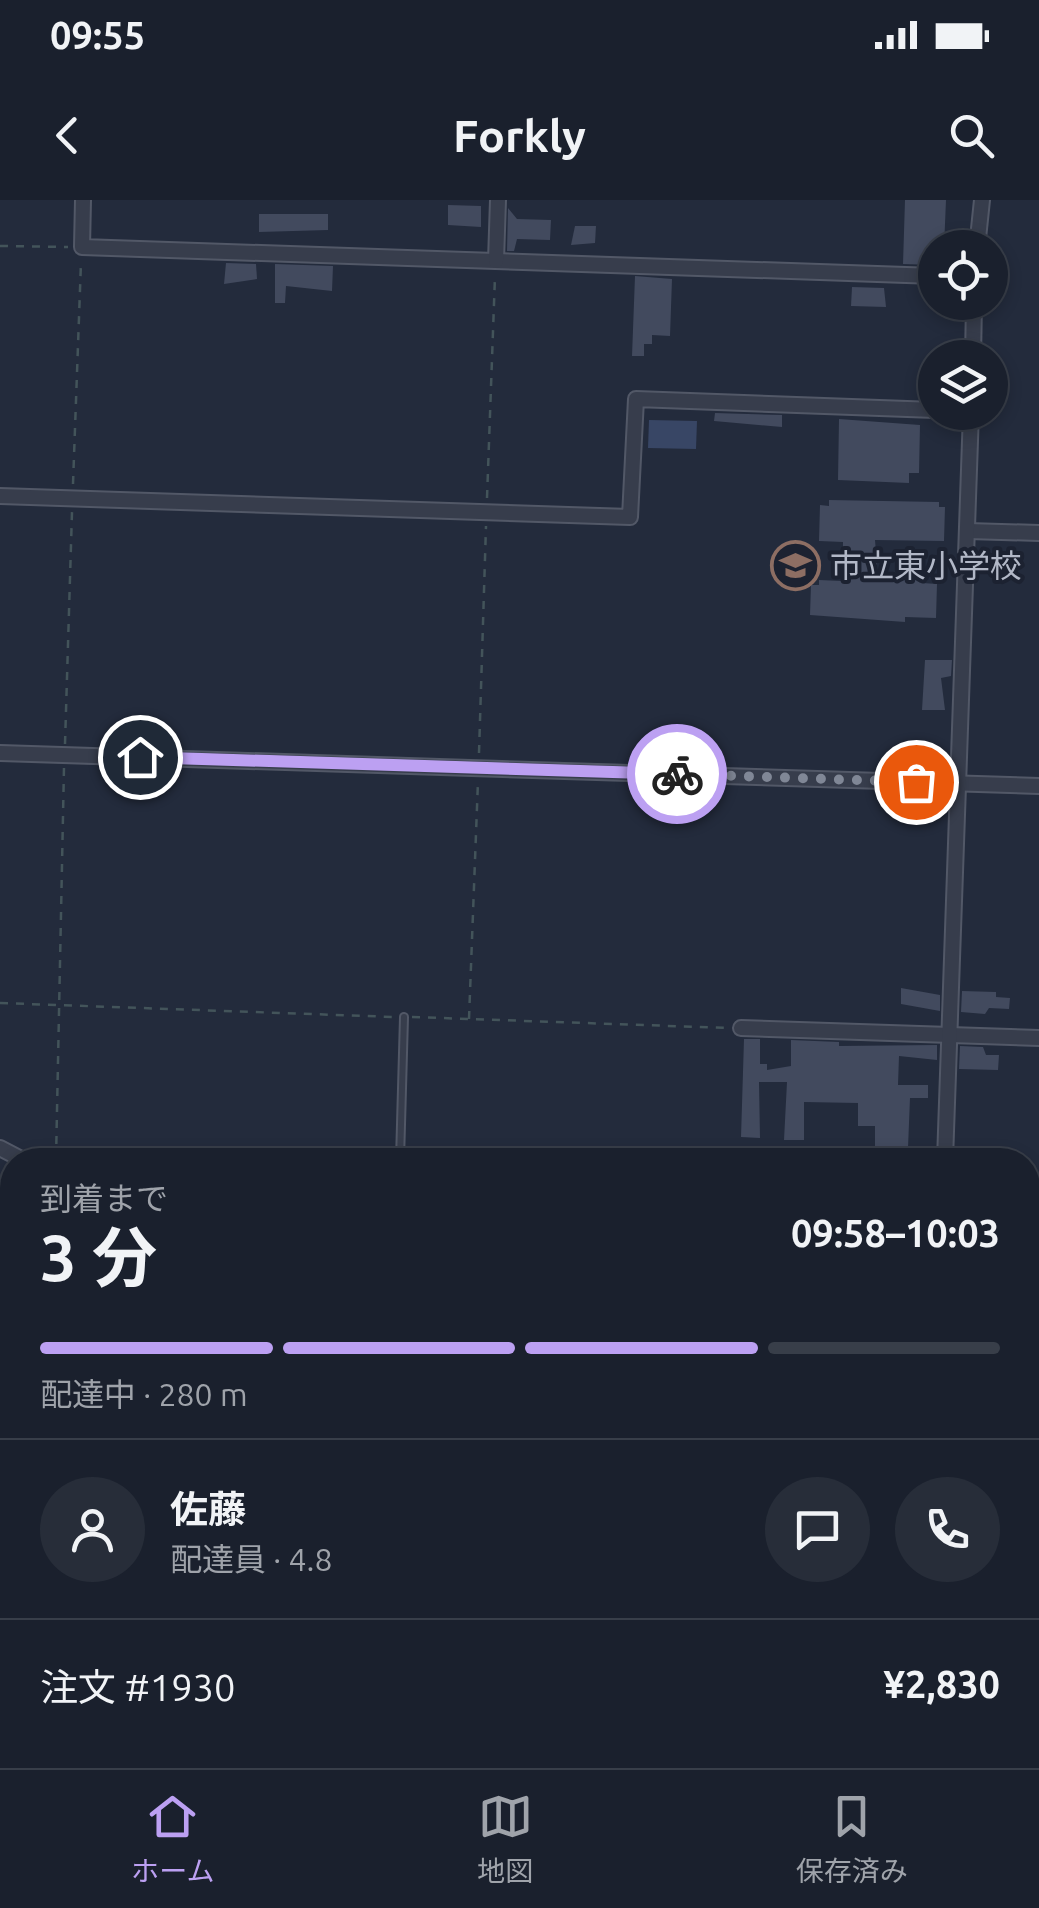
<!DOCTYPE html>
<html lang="ja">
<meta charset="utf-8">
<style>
:root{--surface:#1a202d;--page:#272d39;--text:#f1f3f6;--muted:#9fa3aa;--line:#383e49;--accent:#bca0f2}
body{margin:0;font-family:Ubuntu,"Noto Sans JP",sans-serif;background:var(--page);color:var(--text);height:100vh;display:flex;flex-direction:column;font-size:38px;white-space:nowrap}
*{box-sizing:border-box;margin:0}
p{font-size:32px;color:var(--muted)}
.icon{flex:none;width:55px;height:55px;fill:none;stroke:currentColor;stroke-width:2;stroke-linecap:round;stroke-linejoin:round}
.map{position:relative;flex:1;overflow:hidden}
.details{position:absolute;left:0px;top:948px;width:1040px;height:622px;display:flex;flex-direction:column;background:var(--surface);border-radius:40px 40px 0 0;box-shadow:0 5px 15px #0003,0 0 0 2px var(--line)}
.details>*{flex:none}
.buttons{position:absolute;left:918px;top:30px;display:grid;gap:20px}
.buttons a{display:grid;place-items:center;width:90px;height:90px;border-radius:50%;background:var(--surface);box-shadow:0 5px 15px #0003,0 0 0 2px var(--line);font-size:50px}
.pin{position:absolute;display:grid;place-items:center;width:85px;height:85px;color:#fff;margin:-42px;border:5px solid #fff;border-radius:50%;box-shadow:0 2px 10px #0007}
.courier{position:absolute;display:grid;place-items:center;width:100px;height:100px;margin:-50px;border:8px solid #bca0f2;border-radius:50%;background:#fff;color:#222;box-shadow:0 2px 12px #0007}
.headline em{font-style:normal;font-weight:700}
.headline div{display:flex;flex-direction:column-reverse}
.headline{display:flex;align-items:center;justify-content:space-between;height:170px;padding:0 40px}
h1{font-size:65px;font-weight:700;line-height:75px}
.bar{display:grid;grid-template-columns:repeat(4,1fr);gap:15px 10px;align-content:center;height:120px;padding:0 40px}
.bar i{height:12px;border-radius:8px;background:var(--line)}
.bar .active{background:var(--accent)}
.bar p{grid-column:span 4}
.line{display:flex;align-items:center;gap:25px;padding:0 40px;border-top:2px solid var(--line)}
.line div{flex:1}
.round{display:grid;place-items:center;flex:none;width:105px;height:105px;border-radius:52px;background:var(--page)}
.status{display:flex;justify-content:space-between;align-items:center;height:70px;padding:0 50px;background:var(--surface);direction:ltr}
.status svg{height:28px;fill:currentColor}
header{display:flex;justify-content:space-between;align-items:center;height:130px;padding:0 40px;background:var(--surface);font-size:45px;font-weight:700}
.menu{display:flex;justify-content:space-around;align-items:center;height:140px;border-top:2px solid var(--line);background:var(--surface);font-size:28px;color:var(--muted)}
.menu a{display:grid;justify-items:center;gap:5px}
.menu .active{color:var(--accent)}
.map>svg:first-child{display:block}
.green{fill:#25373d}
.water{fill:#384665}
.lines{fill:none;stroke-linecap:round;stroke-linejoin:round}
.river{stroke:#384665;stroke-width:22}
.building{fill:#424a5e}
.lane-casing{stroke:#525867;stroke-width:10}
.street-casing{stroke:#525867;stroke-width:18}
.path{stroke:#43545a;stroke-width:2.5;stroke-dasharray:8 8;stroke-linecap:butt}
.lane{stroke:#373d4c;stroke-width:6}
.street{stroke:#373d4c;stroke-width:14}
.done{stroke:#808796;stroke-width:10;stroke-dasharray:0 18}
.route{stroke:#bca0f2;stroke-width:12}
.labels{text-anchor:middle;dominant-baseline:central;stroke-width:8;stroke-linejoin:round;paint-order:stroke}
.poi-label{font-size:32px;fill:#b2b8c7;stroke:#1c2231;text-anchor:start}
</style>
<div class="status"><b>09:55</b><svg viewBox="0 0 49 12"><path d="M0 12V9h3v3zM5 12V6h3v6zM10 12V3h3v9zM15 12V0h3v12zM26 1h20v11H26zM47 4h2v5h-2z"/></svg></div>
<header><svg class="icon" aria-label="back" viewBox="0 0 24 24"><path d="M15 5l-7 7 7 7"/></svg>Forkly<svg class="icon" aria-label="search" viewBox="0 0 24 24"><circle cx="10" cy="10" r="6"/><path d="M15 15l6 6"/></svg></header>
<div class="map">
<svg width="1039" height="1568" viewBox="0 0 1039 1568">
<rect width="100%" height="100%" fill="#232b3c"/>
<g class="green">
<path d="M 0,1403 L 12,1410 L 12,1558 L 100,1558 L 108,1568 L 0,1568 Z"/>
<path d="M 399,1558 L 843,1558 L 848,1568 L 405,1568 Z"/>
<path d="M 911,1558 L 980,1558 L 993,1568 L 900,1568 Z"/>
</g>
<path class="water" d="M 649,220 L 697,221 L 696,249 L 648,248 Z"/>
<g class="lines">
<g class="river">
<path d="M 1028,1234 L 1039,1234"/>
<path d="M 0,1369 L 12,1376"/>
</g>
</g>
<g class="building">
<path d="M 905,0 L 946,0 L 944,48 L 935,48 L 935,65 L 903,64 Z"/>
<path d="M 448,5 L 481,6 L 481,27 L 448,25 Z"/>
<path d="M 508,8 L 517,19 L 551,20 L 550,40 L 517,39 L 514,51 L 507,51 Z"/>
<path d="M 259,14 L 328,14 L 328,30 L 259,32 Z"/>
<path d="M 575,26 L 596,26 L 595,43 L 571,45 Z"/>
<path d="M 226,63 L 256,64 L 257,79 L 224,84 Z"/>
<path d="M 275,64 L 333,66 L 332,91 L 286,86 L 285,103 L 275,103 Z"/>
<path d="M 635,76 L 672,79 L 670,136 L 652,135 L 652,144 L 644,144 L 644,156 L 632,156 Z"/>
<path d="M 852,87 L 884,88 L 886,107 L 851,106 Z"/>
<path d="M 715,213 L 782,215 L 782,227 L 714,221 Z"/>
<path d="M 839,219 L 920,225 L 919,273 L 909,273 L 909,283 L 838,280 Z"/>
<path d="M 829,300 L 939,302 L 939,307 L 945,307 L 944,341 L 875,340 L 878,377 L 922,378 L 922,383 L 937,384 L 936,418 L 905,417 L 905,422 L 810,415 L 811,385 L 819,385 L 819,380 L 842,381 L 843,342 L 819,341 L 820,305 L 829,306 Z"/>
<path d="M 925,460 L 952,460 L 951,476 L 941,478 L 945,510 L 922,510 Z"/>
<path d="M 901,788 L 940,795 L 940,811 L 901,804 Z"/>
<path d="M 962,791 L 996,792 L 996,797 L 1010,798 L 1009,809 L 989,808 L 985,814 L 961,812 Z"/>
<path d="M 744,839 L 760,839 L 760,864 L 767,864 L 767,870 L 791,866 L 791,840 L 839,842 L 839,846 L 937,845 L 937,860 L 899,856 L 898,885 L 928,885 L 928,898 L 910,898 L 908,948 L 875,947 L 875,926 L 858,926 L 858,903 L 804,902 L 804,940 L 784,940 L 787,882 L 759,882 L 760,938 L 741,937 Z"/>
<path d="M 960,846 L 983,847 L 986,855 L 999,855 L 998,870 L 959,869 Z"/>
<path d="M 0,1017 L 12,1018 L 12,1062 L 0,1061 Z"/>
</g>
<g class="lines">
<defs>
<path id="lane" d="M 400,960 L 404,817"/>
<g id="street">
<path d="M 83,0 L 82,47 L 935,76"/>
<path d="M 977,48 L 982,0"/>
<path d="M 496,61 L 498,0"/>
<path d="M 973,158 L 974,102"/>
<path d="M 0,296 L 630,317 L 636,199 L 935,210"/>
<path d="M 968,331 L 1039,333"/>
<path d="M 0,553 L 1039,586"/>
<path d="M 741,828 L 1039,838"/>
<path d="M 0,948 L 23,960"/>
<path d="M 945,960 L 971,212"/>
<path d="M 1028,1064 L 1039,1064"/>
</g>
</defs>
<use href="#lane" class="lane-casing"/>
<use href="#street" class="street-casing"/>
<g class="path">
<path d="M 0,46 L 68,47"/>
<path d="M 73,284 L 81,62"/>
<path d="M 487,298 L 495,76"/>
<path d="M 65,544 L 72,312"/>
<path d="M 479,553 L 486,326"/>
<path d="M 0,803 L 394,817"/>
<path d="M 412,817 L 729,828"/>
<path d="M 469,819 L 478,581"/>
<path d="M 56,960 L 64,567"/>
<path d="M 0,1161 L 12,1161"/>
<path d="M 1028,1213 L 1039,1213"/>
<path d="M 1028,1260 L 1039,1261"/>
<path d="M 0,1323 L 12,1331"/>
<path d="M 1028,1384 L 1039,1385"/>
<path d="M 0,1400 L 12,1400"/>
<path d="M 1028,1528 L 1039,1534"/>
<path d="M 346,1558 L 350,1568"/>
<path d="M 221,1568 L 228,1558"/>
</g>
<use href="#lane" class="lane"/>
<use href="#street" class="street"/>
</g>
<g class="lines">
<path class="done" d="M 677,574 L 916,582"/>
<path class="route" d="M 140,557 L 677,574"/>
</g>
<defs>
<symbol id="school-ring" viewBox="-11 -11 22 22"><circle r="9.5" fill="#1c2231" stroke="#8d6e63" stroke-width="1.5"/><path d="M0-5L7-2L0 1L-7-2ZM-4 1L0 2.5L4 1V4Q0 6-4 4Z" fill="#8d6e63"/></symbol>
</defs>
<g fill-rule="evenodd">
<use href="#school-ring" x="768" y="338" width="55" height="55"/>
</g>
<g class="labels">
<g class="poi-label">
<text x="830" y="365">市立東小学校</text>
</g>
</g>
</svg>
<div class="buttons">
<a><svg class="icon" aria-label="locate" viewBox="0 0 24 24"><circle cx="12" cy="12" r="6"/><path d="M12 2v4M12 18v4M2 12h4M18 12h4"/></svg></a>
<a><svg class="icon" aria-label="layers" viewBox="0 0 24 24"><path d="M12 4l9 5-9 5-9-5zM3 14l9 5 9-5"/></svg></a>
</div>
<div class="pin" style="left:916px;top:582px;background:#ea580c"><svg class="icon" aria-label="bag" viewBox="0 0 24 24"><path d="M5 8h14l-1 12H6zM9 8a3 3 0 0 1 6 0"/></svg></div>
<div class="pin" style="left:140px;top:557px;background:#1f2937"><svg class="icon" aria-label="home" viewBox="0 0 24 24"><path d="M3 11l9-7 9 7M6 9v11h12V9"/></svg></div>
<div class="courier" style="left:677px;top:574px"><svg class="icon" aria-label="bike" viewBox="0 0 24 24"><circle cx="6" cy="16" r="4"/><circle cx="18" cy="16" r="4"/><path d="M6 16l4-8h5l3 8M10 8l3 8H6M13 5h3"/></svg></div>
<section class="details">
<div class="headline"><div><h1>3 分</h1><p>到着まで</p></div><em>09:58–10:03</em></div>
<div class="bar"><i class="active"></i><i class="active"></i><i class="active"></i><i></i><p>配達中 · 280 m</p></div>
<div class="line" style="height:180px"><a class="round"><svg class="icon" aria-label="person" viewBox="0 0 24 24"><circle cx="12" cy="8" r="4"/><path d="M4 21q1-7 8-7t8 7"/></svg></a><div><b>佐藤</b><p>配達員 · 4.8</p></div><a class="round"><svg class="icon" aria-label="chat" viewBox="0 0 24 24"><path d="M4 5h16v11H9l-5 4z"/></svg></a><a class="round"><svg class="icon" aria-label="phone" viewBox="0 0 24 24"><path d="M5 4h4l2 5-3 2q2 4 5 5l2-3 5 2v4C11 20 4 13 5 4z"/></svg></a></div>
<div class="line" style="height:130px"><div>注文 #1930</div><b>¥2,830</b></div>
</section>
</div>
<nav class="menu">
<a class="active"><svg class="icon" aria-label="home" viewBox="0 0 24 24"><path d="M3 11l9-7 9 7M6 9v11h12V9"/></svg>ホーム</a>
<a><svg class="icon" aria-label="map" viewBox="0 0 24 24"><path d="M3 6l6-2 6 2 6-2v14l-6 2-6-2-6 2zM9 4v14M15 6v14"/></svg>地図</a>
<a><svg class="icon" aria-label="saved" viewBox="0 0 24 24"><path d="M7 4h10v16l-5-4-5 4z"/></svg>保存済み</a>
</nav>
